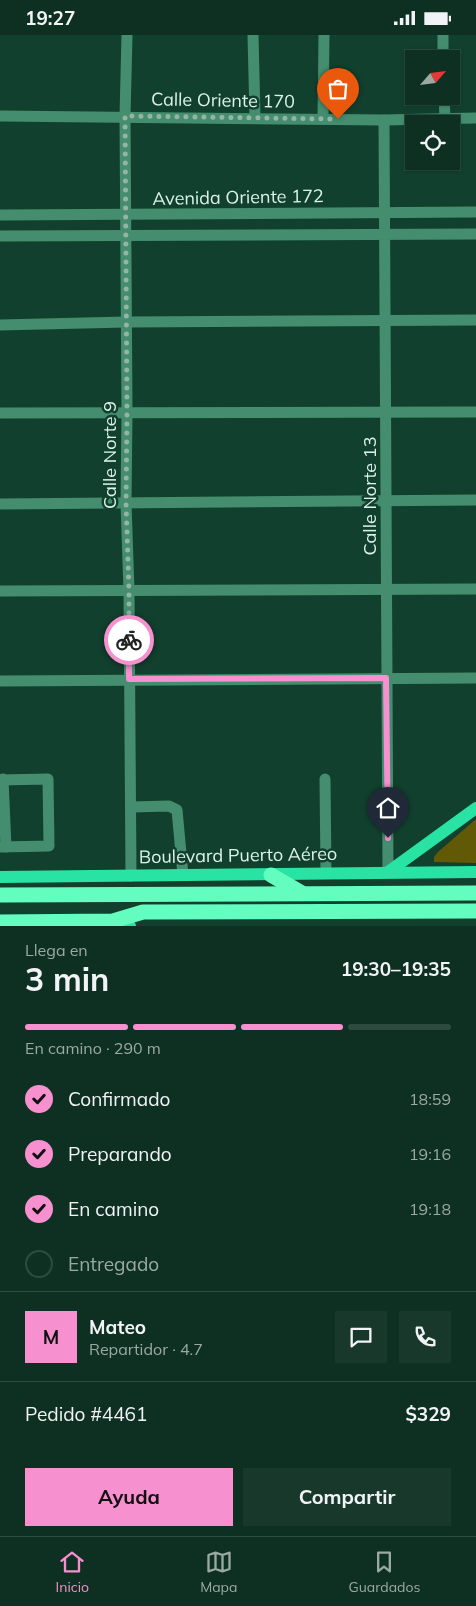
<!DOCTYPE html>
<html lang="es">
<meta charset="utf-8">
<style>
:root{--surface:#0e3022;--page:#17382a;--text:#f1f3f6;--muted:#9ba9a5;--line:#2e4b40;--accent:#f790ce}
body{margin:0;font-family:Mulish,sans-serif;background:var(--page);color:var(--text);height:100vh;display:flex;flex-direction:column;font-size:19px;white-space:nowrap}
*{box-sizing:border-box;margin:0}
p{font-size:16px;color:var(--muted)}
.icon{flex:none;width:28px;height:28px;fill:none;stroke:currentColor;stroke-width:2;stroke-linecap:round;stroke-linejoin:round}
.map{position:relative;height:891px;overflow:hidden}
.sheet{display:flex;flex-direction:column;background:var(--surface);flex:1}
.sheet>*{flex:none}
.needle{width:32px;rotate:62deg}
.tools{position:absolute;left:405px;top:15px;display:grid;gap:10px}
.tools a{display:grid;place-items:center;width:55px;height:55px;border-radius:0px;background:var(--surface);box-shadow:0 1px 4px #0004,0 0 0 1px var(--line);font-size:25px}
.pin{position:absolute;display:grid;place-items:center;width:42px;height:42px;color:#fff;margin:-51px -21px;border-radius:50% 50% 50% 0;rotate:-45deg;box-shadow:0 0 5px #0007}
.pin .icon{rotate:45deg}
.courier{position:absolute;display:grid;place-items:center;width:50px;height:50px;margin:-25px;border:4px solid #f790ce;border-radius:50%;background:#fff;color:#222;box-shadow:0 1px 6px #0007}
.head em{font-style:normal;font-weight:700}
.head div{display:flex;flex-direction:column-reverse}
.head{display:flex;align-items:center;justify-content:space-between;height:85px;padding:0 25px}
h1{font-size:32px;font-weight:700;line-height:38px}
.bar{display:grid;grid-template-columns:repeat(4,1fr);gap:8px 5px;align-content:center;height:60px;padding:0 25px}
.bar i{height:6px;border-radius:4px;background:var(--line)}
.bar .selected{background:var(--accent)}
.bar p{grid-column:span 4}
.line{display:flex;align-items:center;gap:12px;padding:0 25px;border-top:1px solid var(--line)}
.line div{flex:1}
.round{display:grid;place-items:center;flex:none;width:52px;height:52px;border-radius:0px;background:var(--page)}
ol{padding:0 25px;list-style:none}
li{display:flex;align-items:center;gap:15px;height:55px}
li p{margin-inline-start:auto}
li .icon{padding:5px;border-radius:50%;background:var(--accent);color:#111;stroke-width:4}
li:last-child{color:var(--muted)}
li i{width:28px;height:28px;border:2px solid var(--line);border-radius:50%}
.primary-button{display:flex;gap:10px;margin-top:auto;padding:10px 25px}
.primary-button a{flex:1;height:58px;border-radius:0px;background:var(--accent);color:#111;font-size:20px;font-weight:700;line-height:58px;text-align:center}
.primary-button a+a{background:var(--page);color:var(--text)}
.status{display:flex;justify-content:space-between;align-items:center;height:35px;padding:0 25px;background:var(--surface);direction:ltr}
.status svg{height:14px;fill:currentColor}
.menu{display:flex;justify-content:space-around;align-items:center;height:70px;border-top:1px solid var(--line);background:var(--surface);font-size:14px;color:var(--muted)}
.menu a{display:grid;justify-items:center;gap:2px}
.menu .selected{color:var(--accent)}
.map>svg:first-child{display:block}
.green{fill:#615906}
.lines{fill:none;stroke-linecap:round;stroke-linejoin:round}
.minor{stroke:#448d6e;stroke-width:11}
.major{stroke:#28e3a4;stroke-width:12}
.highway{stroke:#64fdc0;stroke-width:15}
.done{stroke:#95b4a6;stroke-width:5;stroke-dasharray:0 9}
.route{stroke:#f790ce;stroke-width:6}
.labels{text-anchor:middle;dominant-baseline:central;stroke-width:5;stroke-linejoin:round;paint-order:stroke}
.street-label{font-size:18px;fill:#dbf3e7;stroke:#12402e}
</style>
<div class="status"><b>19:27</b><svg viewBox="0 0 49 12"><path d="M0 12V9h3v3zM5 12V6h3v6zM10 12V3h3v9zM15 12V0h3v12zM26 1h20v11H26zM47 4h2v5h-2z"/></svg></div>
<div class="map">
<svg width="476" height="891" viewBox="0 0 476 891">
<rect width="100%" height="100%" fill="#12402e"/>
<path class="green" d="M 476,784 L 476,828 L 434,827 L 434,822 L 438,817 Z"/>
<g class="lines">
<g class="minor">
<path d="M 127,0 L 125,81 L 127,377 L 126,468 L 129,556 L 131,841"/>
<path d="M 253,0 L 255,82"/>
<path d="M 443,0 L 443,24"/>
<path d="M 444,61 L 445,83"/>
<path d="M 0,81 L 384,85 L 476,83"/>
<path d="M 323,84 L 324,0"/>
<path d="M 384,85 C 386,335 387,586 388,837"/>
<path d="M 0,180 L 476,177"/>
<path d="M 0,201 L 476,199"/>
<path d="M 0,290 L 126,287 L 476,285"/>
<path d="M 0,378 L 476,377"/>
<path d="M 0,469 L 476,465"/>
<path d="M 0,556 L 476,554"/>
<path d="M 0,646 L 476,643"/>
<path d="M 3,744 L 6,812"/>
<path d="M 325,744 L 326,838"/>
<path d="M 0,745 L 48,744 L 49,811 L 0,812"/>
<path d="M 131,772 L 169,771 L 177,775 L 183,840"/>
</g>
<g class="major">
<path d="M 388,837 L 476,773"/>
<path d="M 0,842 L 476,837"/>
<path d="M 113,886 L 130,891"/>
</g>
<g class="highway">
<path d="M 271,840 L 302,858"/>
<path d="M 0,860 L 476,858"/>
<path d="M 0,887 L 113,886 L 143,877 L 476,876"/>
</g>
</g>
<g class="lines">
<path class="done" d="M 129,605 L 129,556 L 126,468 L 127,377 L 125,81 L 338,84"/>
<path class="route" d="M 129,605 L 129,644 L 386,643 L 388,803"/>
</g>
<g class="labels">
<g class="street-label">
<text transform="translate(223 65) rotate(1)">Calle Oriente 170</text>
<text transform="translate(238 162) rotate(-1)">Avenida Oriente 172</text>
<text transform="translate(109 420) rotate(-90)">Calle Norte 9</text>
<text transform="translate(369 461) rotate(-90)">Calle Norte 13</text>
<text transform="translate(238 820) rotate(-1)">Boulevard Puerto Aéreo</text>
</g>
</g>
</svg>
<div class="tools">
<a><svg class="needle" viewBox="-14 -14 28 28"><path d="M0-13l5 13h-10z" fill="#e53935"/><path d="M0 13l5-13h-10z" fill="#9ba9a5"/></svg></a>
<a><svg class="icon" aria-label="locate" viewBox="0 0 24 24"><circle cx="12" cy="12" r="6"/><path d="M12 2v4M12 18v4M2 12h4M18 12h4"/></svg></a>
</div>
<div class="pin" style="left:338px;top:84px;background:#ea580c"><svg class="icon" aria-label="bag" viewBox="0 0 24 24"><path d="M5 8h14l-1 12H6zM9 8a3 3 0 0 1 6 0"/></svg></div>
<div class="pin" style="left:388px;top:803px;background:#1f2937"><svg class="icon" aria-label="home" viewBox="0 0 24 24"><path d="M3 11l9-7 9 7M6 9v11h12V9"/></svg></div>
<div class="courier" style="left:129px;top:605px"><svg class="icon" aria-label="bike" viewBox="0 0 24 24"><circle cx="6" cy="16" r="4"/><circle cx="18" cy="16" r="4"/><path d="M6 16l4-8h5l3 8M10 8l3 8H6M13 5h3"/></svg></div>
</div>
<section class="sheet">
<div class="head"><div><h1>3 min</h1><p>Llega en</p></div><em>19:30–19:35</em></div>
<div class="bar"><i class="selected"></i><i class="selected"></i><i class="selected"></i><i></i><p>En camino · 290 m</p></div>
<ol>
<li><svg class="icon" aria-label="check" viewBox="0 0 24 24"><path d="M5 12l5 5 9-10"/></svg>Confirmado<p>18:59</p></li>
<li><svg class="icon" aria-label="check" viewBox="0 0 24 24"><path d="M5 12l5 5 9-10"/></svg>Preparando<p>19:16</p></li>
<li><svg class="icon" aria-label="check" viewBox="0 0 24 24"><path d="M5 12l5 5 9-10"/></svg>En camino<p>19:18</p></li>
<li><i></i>Entregado</li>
</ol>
<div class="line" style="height:90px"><b class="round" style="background:var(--accent);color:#111">M</b><div><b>Mateo</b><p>Repartidor · 4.7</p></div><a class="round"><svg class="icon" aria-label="chat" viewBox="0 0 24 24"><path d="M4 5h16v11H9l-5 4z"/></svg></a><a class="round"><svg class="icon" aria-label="phone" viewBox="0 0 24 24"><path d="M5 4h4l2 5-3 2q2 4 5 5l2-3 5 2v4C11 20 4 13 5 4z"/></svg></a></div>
<div class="line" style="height:65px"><div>Pedido #4461</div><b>$329</b></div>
<div class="primary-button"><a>Ayuda</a><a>Compartir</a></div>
</section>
<nav class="menu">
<a class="selected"><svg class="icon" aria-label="home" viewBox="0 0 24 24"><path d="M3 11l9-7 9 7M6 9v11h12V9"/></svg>Inicio</a>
<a><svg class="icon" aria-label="map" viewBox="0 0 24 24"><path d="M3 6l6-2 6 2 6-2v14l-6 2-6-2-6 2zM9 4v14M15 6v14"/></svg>Mapa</a>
<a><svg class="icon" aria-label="saved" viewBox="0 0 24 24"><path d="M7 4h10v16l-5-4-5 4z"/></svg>Guardados</a>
</nav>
